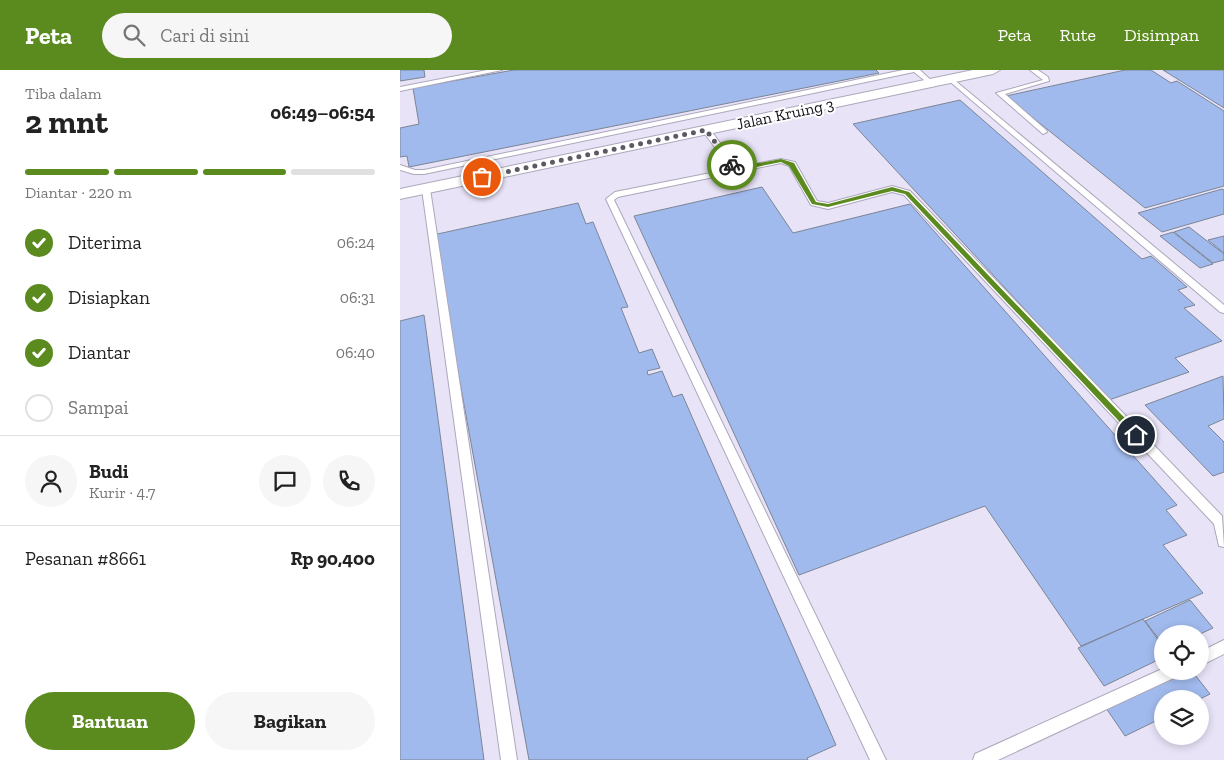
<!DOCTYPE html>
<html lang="id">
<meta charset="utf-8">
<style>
:root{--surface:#fff;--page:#f6f6f6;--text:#222;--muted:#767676;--line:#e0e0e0;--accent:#5b8a1e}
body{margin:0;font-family:"Zilla Slab",serif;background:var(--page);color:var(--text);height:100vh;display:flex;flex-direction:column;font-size:19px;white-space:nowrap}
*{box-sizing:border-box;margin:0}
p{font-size:16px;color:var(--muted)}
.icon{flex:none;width:28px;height:28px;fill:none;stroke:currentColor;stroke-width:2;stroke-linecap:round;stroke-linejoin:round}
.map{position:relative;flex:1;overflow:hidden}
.panel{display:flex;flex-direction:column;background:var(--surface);width:400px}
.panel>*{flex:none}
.controls{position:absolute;left:754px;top:555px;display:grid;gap:10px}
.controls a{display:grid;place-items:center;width:55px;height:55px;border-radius:50%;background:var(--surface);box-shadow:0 2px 8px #0003;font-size:25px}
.pin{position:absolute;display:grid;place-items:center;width:42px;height:42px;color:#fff;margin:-21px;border:2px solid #fff;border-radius:50%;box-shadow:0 1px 5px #0007}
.courier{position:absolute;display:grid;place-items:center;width:50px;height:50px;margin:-25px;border:4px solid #5b8a1e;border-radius:50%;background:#fff;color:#222;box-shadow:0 1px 6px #0007}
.summary em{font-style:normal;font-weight:800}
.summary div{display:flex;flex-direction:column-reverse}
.summary{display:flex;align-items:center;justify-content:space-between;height:85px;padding:0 25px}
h1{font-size:32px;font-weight:800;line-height:38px}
.bar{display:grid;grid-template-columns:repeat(4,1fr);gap:8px 5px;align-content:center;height:60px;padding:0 25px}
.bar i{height:6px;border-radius:4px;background:var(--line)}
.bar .selected{background:var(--accent)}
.bar p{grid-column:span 4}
.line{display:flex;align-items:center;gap:12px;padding:0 25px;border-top:1px solid var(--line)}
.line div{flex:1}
.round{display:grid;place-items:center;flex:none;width:52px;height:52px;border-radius:26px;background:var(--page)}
ol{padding:0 25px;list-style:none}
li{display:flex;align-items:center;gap:15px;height:55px}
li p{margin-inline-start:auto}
li .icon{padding:5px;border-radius:50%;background:var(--accent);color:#fff;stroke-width:4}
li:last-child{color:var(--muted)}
li i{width:28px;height:28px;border:2px solid var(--line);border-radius:50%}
.cta{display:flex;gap:10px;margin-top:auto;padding:10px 25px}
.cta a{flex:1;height:58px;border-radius:30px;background:var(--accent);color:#fff;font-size:20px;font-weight:800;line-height:58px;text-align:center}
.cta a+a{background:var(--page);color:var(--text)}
header{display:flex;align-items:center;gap:30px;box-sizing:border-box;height:70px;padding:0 25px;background:var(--accent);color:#fff}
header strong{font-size:24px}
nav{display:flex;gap:28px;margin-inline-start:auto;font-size:18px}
.search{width:350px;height:45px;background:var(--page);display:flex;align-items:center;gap:12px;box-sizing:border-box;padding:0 18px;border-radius:28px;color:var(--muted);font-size:19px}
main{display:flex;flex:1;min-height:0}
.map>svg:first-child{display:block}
.building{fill:#a1baed;stroke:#7c8596}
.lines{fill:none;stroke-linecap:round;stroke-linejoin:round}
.lane-casing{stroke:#aca7ba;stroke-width:2}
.street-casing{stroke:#aca7ba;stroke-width:2}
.lane{fill:#fff;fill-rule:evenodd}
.street{fill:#fff;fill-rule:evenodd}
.route{fill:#5b8a1e}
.done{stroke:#5e5a65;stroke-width:5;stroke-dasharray:0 9}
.labels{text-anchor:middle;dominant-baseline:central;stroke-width:4;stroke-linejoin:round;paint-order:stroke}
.far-street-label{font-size:16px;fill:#131117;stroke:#fff}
</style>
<header>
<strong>Peta</strong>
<div class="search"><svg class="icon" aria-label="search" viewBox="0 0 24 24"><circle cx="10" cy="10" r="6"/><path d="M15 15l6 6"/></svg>Cari di sini</div>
<nav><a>Peta</a><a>Rute</a><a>Disimpan</a></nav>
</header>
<main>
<section class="panel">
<div class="summary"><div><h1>2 mnt</h1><p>Tiba dalam</p></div><em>06:49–06:54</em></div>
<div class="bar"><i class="selected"></i><i class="selected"></i><i class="selected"></i><i></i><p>Diantar · 220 m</p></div>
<ol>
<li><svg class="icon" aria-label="check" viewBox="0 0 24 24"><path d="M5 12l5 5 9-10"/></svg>Diterima<p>06:24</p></li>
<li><svg class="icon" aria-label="check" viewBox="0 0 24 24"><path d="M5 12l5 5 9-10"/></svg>Disiapkan<p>06:31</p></li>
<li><svg class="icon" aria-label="check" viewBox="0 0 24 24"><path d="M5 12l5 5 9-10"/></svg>Diantar<p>06:40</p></li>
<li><i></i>Sampai</li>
</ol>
<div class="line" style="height:90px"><a class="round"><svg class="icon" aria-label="person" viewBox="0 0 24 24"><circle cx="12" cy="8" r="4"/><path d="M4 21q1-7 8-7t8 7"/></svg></a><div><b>Budi</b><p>Kurir · 4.7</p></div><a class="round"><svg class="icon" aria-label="chat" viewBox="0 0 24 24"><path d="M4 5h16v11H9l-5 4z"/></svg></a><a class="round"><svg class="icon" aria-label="phone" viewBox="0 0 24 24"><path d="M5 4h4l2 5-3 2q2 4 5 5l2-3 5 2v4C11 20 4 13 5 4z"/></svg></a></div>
<div class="line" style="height:65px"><div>Pesanan #8661</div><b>Rp 90,400</b></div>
<div class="cta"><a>Bantuan</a><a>Bagikan</a></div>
</section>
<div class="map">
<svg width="824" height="690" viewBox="0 0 824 690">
<rect width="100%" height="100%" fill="#e8e3f7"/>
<g class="building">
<path d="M 0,0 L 24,0 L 25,7 L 0,11 Z"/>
<path d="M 114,0 L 476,0 L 479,3 L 9,97 L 7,86 L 0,87 L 0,58 L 19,54 L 13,18 Z"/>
<path d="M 725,0 L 751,0 L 771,13 L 777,11 L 824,41 L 824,116 L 745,138 L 606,26 Z"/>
<path d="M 763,0 L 824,0 L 824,38 Z"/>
<path d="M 560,30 L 742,189 L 751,186 L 787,217 L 778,220 L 795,235 L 784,238 L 822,271 L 775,288 L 789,302 L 709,330 L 453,54 Z"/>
<path d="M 362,117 L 393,163 L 510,134 L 777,435 L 766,440 L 787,465 L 763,475 L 803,523 L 681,576 L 585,436 L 399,505 L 234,146 Z"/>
<path d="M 822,119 L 824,120 L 824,144 L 762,162 L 738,143 Z"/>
<path d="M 178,133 L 186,154 L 193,152 L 228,237 L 221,238 L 239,283 L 252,279 L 260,298 L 247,301 L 248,305 L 262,301 L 273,327 L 282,324 L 436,675 L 407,688 L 408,690 L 129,690 L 33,165 Z"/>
<path d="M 789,157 L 824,184 L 824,190 L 813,193 L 774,162 Z"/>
<path d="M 773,162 L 813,194 L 800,198 L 760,166 Z"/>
<path d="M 824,166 L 824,183 L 808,170 Z"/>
<path d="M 24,245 L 84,690 L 0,690 L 0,251 Z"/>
<path d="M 823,306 L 824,349 L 808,356 L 824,372 L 824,402 L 813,406 L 745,335 Z"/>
<path d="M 790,530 L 813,558 L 800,564 L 762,564 L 762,573 L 745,551 Z"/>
<path d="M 743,549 L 762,575 L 762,588 L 704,616 L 678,578 Z"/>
<path d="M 784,601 L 792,601 L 810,624 L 800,629 L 762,629 L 762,648 L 725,666 L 706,638 Z"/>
</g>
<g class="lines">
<defs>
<g id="lane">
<path d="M 87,0 L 102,0 L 0,21 L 0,17 Z"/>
<path d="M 503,0 L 520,0 L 534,13 L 529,14 L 514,2 L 24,104 L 14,104 L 0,100 L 0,95 L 15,100 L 24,100 Z"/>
<path d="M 630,0 L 638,0 L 648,7 L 649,11 L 605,24 L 646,60 L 647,62 L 643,64 L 596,23 L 643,10 Z"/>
<path d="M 548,8 L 552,8 L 824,235 L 824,243 L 820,242 L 548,10 Z"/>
<path d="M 303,58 L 309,58 L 338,97 L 381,89 L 395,92 L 417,131 L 428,133 L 492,116 L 510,121 L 822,446 L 824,477 L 819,476 L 814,454 L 504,125 L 492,122 L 428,139 L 411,135 L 389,96 L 381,93 L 218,127 L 214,130 L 217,136 L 486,690 L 470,690 L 206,129 L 215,122 L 331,99 L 302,60 Z"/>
<path d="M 26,116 L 30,119 L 117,690 L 101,690 L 22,119 Z"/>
<path d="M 824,570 L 824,584 L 800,596 L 800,582 Z"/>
<path d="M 762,599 L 762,601 L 780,601 L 778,606 L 598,690 L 573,690 L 575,684 Z"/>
</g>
<path id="street" d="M 573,0 L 600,0 L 593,4 L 0,129 L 0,119 Z"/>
</defs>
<use href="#lane" class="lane-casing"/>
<use href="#street" class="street-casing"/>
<use href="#lane" class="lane"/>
<use href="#street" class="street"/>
</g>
<path class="route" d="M 381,89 L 394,93 L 416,132 L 428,134 L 492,117 L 509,122 L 739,363 L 739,367 L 734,367 L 505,124 L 492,121 L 428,137 L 412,134 L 389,96 L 381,92 L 336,101 L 329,95 L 334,94 L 337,97 Z"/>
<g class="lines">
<path class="done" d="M 82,107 L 306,60 L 332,95"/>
</g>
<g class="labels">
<g class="far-street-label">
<text transform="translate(385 44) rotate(-12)">Jalan Kruing 3</text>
</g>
</g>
</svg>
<div class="controls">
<a><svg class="icon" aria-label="locate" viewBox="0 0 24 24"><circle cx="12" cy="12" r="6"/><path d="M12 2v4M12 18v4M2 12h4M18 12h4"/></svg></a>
<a><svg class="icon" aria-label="layers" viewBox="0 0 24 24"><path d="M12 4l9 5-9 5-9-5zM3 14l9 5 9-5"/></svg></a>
</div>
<div class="pin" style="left:82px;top:107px;background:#ea580c"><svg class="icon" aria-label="bag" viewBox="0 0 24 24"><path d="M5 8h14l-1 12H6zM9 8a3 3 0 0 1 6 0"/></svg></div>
<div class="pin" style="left:736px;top:365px;background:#1f2937"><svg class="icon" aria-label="home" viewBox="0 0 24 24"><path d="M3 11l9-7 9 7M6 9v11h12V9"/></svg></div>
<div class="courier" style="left:332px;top:95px"><svg class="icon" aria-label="bike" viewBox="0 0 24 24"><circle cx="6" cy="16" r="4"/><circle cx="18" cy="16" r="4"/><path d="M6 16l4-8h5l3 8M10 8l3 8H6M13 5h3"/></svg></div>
</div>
</main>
